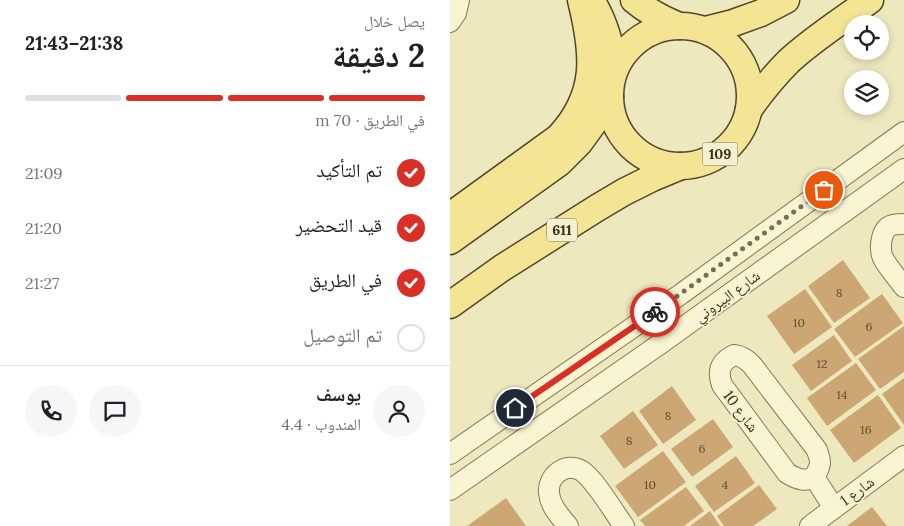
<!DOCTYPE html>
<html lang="ar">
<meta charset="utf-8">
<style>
:root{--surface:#fff;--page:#f6f6f6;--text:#202124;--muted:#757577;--line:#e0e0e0;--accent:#d93025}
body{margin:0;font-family:Lora,"Noto Naskh Arabic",serif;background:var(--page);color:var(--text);direction:rtl;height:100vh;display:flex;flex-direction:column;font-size:19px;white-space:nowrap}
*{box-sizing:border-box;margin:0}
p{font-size:16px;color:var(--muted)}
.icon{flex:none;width:28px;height:28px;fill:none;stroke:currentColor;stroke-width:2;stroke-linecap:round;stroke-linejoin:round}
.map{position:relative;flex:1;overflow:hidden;direction:ltr}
.details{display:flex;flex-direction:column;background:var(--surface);width:450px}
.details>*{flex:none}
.fabs{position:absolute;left:394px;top:15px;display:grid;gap:10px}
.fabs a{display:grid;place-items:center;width:45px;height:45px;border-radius:50%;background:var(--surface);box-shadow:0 2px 8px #0003;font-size:25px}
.pin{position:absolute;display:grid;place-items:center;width:42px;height:42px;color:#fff;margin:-21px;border:2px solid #fff;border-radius:50%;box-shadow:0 1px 5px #0007}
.courier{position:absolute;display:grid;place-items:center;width:50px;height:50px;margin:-25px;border:4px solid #d93025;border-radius:50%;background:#fff;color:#222;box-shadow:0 1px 6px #0007}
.headline em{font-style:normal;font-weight:700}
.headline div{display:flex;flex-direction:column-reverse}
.headline{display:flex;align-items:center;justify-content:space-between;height:85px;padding:0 25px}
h1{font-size:32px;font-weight:700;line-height:38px}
.bar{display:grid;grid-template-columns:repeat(4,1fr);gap:8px 5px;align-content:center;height:60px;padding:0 25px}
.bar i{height:6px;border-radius:4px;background:var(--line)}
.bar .on{background:var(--accent)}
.bar p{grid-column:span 4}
.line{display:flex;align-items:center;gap:12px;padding:0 25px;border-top:1px solid var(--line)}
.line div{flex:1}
.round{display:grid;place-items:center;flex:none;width:52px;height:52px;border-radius:26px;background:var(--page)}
ol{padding:0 25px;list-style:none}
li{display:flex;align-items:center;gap:15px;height:55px}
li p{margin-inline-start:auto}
li .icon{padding:5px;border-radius:50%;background:var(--accent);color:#fff;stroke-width:4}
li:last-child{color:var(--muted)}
li i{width:28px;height:28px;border:2px solid var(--line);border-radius:50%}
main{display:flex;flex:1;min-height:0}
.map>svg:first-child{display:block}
.building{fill:#cda773}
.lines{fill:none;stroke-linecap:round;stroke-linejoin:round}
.minor-casing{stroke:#867857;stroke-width:22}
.major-casing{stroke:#54452b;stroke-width:29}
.minor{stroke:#f9f4d1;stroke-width:20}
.major{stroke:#f3e594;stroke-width:26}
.done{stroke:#766e55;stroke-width:5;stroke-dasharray:0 9}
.route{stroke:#d93025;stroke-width:6}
.labels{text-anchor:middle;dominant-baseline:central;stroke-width:4;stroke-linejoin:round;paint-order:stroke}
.number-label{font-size:12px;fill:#5c4b32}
.shield{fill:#f6f0ce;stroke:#706751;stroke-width:1}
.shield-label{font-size:14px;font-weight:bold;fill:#362c1c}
.street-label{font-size:15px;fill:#362c1c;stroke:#f6f0ce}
</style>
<main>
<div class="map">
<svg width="454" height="526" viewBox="0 0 454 526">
<rect width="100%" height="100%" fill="#eee8be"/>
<g class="building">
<path d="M 393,260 L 420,298 L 384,323 L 358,286 Z"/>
<path d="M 355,289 L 382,327 L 344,354 L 317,316 Z"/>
<path d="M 432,294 L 453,323 L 405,357 L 384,329 Z"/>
<path d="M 454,326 L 454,372 L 430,389 L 408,359 Z"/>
<path d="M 384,335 L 402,361 L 361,391 L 342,365 Z"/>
<path d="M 406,363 L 426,390 L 377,426 L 357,398 Z"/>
<path d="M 454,378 L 454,425 L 432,394 Z"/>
<path d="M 222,386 L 246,420 L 213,444 L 189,411 Z"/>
<path d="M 428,395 L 451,428 L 404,463 L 380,430 Z"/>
<path d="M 183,411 L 208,445 L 174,469 L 150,436 Z"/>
<path d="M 263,419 L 283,447 L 242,477 L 221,449 Z"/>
<path d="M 213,451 L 236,482 L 188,517 L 165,486 Z"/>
<path d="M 286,456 L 305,483 L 264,512 L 245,486 Z"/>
<path d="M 309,485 L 327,509 L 303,526 L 274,526 L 267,516 Z"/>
<path d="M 236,487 L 254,511 L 234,526 L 195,526 L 190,520 Z"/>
<path d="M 56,498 L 76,526 L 17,526 Z"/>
<path d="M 422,507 L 437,526 L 397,526 Z"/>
<path d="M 260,511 L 270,526 L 240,526 Z"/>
</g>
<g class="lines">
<defs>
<g id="minor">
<path d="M 0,22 L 6,13 L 9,0"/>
<path d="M 454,224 C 450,224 442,224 438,227 C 431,233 429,249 433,258 C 437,266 448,279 454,287"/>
<path d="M 284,355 C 292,356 296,359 302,365 L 367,450 C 368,454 370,458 370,462 C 370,467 368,470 366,474 C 359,484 346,479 337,473 L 272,385 C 267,371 270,362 284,355 Z"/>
<path d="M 0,454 L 231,294 L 454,132"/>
<path d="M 364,477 L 384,508"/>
<path d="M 0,490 L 210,344 L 454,169"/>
<path d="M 118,526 C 110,516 100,506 99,493 C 97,476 116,461 132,471 C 146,481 163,511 174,526"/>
<path d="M 360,526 L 454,456"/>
</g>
<g id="major">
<path d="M 141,0 C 155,22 161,45 164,70"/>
<path d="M 184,0 C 198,12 212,19 229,26"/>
<circle cx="230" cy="96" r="70"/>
<path d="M 255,30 L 283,23 L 311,13 L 336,0"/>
<path d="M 299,109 C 311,92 324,76 339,61 C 364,38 393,20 420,0"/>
<path d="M 0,216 L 109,137 C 149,94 144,53 131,0"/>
<path d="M 0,241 L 109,163 L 129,143 L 145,121 L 160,97"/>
<path d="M 0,305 L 52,268 L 147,208 L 174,192 L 202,178 L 231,166"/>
</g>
</defs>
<use href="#minor" class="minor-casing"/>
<use href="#major" class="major-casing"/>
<use href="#minor" class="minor"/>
<use href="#major" class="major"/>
</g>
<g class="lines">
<path class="done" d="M 205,312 L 374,190"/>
<path class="route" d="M 65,408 L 205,312"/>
</g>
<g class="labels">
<g class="number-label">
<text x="389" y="292">8</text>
<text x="349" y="322">10</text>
<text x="419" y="326">6</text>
<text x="372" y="363">12</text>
<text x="392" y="394">14</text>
<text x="218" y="415">8</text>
<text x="416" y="429">16</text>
<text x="179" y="440">8</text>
<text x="252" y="448">6</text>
<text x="200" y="484">10</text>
<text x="275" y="484">4</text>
</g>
<g class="shield">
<rect x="252.5" y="142.5" width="35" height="23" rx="4"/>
<rect x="97" y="218.5" width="30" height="23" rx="4"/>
</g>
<g class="shield-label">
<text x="270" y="154">109</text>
<text x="112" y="230">611</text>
</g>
<g class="street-label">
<text transform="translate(277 296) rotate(-36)">شارع البيروني</text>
<text transform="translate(291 411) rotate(53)">شارع 10</text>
<text transform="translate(407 491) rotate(-36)">شارع 1</text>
</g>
</g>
</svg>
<div class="fabs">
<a><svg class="icon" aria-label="locate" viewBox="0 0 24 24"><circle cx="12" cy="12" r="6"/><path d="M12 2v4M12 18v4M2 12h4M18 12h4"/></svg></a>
<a><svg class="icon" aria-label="layers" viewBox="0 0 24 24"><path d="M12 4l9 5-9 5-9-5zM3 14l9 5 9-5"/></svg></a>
</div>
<div class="pin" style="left:374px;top:190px;background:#ea580c"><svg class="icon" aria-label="bag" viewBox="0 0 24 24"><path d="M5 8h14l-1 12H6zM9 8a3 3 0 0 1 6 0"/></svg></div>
<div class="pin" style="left:65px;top:408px;background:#1f2937"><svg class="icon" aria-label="home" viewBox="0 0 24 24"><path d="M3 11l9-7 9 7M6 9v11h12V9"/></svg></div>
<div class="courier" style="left:205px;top:312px"><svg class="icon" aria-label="bike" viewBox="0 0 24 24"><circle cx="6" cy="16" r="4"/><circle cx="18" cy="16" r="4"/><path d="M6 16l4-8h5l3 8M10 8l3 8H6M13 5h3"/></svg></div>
</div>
<section class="details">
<div class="headline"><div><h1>2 دقيقة</h1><p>يصل خلال</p></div><em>21:38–21:43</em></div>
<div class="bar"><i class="on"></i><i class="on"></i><i class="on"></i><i></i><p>في الطريق · 70 m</p></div>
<ol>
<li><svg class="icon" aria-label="check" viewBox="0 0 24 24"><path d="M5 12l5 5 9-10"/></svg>تم التأكيد<p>21:09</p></li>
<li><svg class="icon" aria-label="check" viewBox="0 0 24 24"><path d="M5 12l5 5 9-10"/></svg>قيد التحضير<p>21:20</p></li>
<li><svg class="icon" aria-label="check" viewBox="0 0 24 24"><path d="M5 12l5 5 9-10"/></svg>في الطريق<p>21:27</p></li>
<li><i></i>تم التوصيل</li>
</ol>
<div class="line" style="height:90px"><a class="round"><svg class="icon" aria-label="person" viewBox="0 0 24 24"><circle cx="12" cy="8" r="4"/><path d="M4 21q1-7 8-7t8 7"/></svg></a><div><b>يوسف</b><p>المندوب · 4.4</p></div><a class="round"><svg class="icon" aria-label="chat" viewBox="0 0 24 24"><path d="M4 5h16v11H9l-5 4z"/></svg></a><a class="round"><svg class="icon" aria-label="phone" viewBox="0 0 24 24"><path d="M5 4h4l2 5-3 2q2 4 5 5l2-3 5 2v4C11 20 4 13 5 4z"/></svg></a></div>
</section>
</main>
